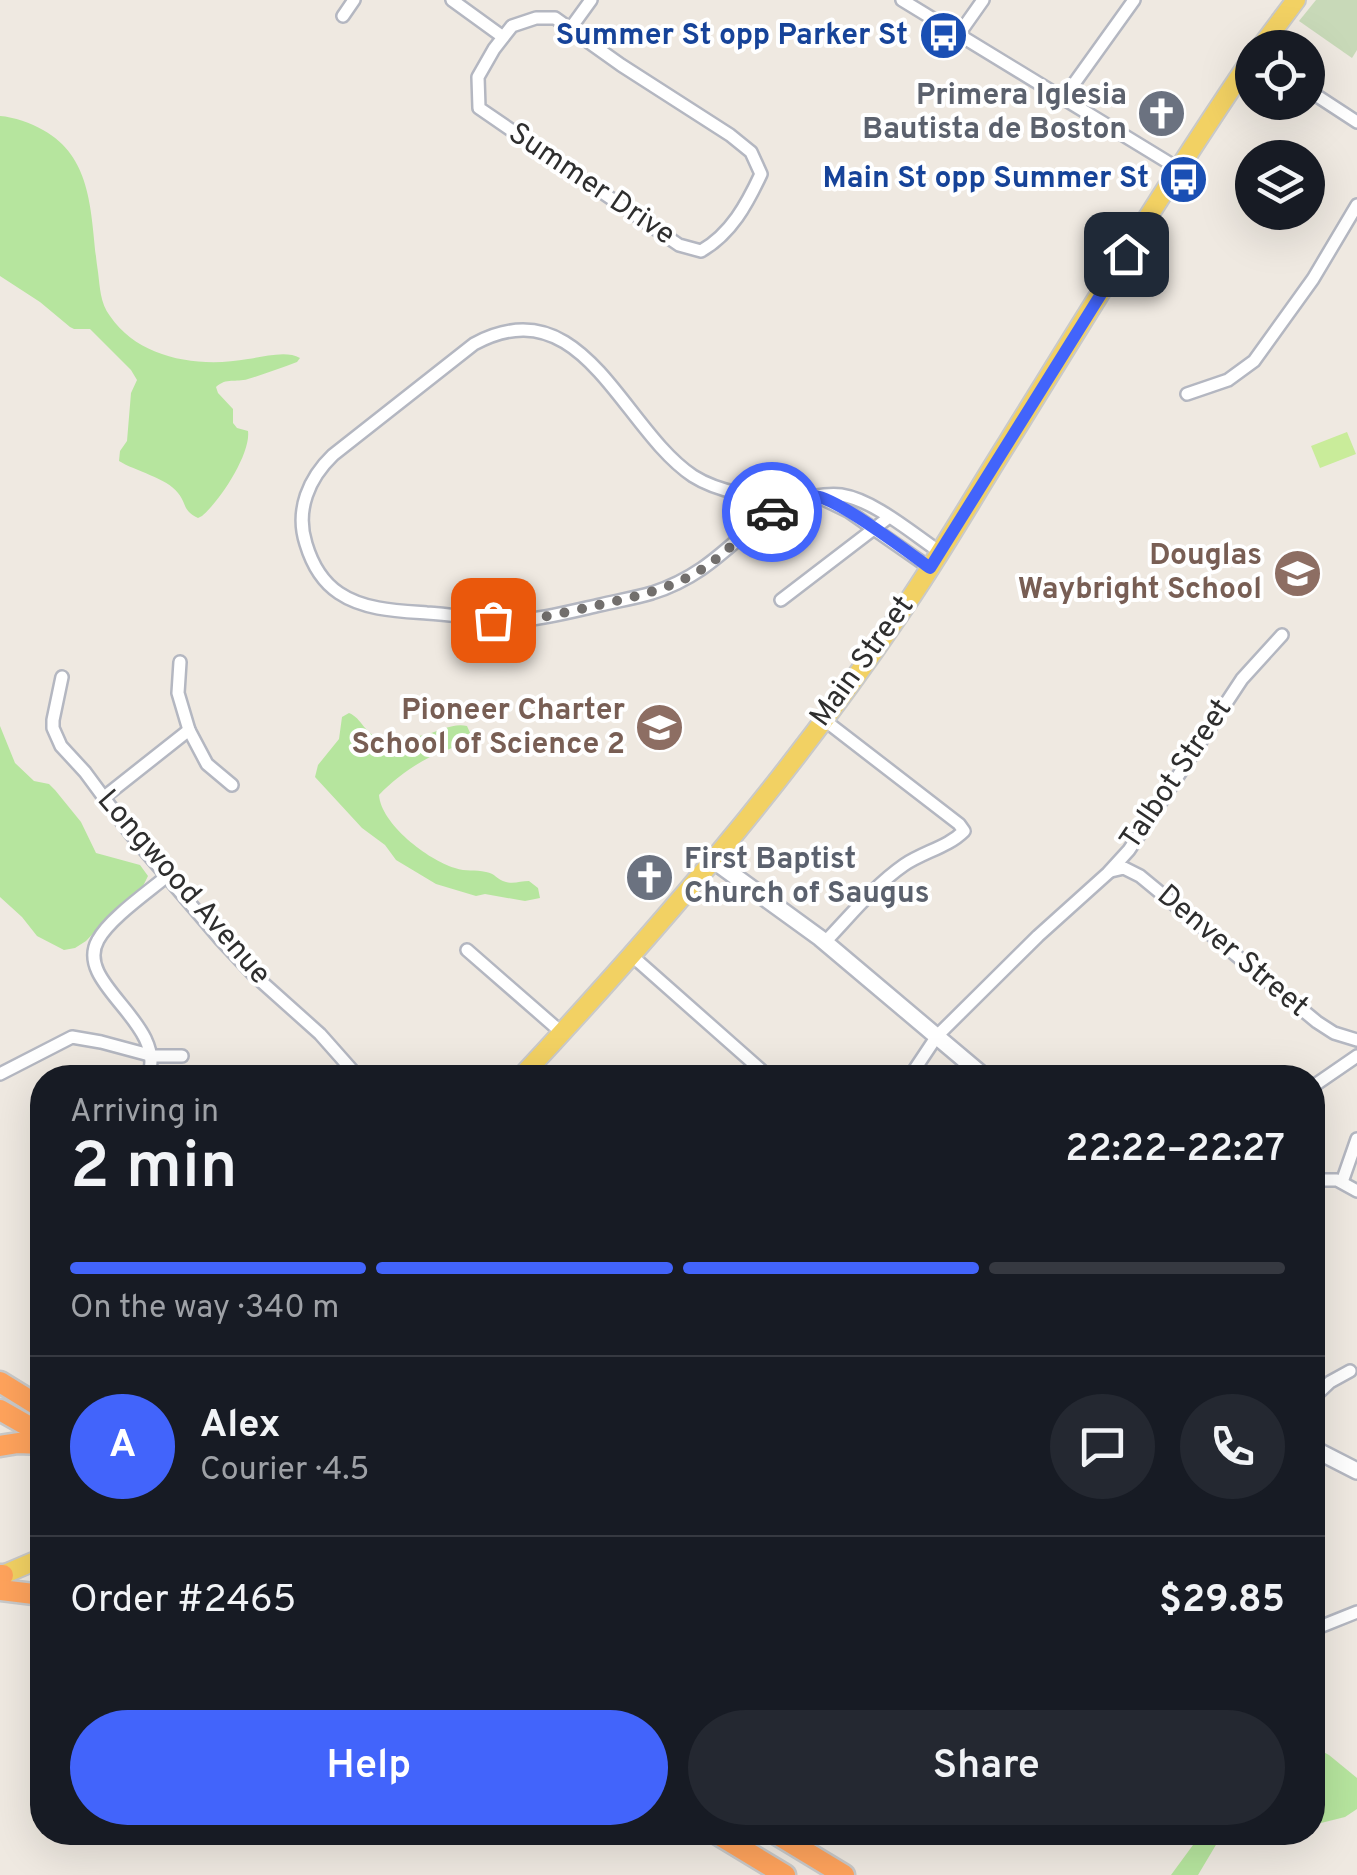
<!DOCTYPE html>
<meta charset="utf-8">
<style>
:root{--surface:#171b24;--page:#242831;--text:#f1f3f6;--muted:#9ea1a6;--line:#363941;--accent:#4264fb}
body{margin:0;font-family:Overpass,sans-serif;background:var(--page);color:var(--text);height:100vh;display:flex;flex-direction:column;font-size:38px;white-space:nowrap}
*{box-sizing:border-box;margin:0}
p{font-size:32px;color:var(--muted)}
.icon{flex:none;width:55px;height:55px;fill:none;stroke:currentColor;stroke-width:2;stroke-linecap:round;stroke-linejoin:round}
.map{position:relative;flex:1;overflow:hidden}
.sheet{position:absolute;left:30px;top:1065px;width:1295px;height:780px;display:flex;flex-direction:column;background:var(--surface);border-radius:40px;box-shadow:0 10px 40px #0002}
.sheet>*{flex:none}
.tools{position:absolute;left:1235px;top:30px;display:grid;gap:20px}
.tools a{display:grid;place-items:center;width:90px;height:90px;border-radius:50%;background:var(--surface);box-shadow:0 10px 40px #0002;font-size:50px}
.pin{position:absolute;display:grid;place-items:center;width:85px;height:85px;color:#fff;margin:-42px;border-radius:20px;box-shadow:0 5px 15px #0006}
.courier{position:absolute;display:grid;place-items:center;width:100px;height:100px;margin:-50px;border:8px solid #4264fb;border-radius:50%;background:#fff;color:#222;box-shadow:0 2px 12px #0007}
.headline em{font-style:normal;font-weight:600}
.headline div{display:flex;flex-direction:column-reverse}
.headline{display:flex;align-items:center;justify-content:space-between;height:170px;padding:0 40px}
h1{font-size:65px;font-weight:600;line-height:75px}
.bar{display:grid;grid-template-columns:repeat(4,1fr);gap:15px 10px;align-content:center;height:120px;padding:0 40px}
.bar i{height:12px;border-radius:8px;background:var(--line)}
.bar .selected{background:var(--accent)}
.bar p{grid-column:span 4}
.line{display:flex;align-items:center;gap:25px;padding:0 40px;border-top:2px solid var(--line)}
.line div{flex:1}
.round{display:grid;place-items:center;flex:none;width:105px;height:105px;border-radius:52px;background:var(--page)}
.action{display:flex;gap:20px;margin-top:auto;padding:20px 40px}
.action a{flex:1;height:115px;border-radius:60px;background:var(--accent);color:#fff;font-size:40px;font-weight:600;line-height:115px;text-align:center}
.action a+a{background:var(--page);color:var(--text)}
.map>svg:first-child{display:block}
.green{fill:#b6e59e}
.cemetery{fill:#c8d9b8}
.pitch{fill:#c9ec9a}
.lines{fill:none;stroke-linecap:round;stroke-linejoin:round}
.street-casing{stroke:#b4b7c1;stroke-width:16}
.secondary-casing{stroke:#b4b7c1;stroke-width:20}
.primary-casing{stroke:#c9c9c9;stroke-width:22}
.highway-casing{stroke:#c9c9c9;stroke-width:25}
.street{stroke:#fff;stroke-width:11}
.secondary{stroke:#fff;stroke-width:15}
.primary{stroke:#f2d163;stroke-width:18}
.highway{stroke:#ffa35c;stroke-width:20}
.done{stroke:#726f6d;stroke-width:10;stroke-dasharray:0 18}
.route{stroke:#4264fb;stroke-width:12}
.labels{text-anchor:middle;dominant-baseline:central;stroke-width:8;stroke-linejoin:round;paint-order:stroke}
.transit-label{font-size:30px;font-weight:bold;fill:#164399;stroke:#fff;text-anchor:end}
.worship-label{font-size:30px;font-weight:bold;fill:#5b616d;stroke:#fff;text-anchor:end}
.street-label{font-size:30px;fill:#2e2e2e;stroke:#fff}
.education-label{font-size:30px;font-weight:bold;fill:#785e54;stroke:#fff;text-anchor:end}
</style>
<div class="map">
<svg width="1357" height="1875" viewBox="0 0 1357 1875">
<rect width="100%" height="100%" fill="#efe9e1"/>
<g class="green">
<path d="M 0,116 C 14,117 31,123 43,130 C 96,159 90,221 98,272 C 100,287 100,303 110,316 C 139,359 199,368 248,359 C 264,357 286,350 300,358 L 297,362 C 281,368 265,374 248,379 C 235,383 227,377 216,387 L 218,393 L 233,409 L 233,423 L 237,428 L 248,431 C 251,454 219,502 202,516 L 198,518 C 182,510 187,504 178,493 C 167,478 135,471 119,461 L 120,451 L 127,441 L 131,393 L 137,380 L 131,370 L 90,329 L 74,329 L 70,327 L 40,302 L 0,276 Z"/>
<path d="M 349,713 C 362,718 365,735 379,737 C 394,740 414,738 428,734 C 441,730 454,723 467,726 L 471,735 C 460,747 448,749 434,755 C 415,764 393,780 379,795 C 381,824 428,860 455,868 C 466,872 475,869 486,872 C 495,873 497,880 506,882 C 514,884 521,881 529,881 L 538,888 L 540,898 L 525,901 L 485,894 L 476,896 L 436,884 L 396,860 L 385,845 L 362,828 L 315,777 L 318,765 L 339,739 L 342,717 Z"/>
<path d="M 0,726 L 15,763 L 34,781 L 49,784 L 55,790 L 81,822 L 96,853 L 140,865 L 148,876 L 143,886 L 102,924 L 86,941 L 75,948 L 64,950 L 37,936 L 22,917 L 0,897 Z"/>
<path d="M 1312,1746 L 1329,1755 L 1357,1778 L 1357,1809 L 1345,1817 L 1313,1825 Z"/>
<path d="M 1197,1833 L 1223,1833 L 1198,1875 L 1171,1875 L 1193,1845 Z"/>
</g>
<path class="cemetery" d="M 1316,0 L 1357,0 L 1357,50 L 1352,58 L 1299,21 Z"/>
<path class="pitch" d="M 1347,432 L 1356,454 L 1320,468 L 1311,446 Z"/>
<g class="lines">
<defs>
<g id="street">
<path d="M 452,0 L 503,37"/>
<path d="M 902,0 L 1179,169"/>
<path d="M 343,16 L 354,0"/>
<path d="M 536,18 L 555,18 L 621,65 L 730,135 L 751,152 L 761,174 C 747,204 731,234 701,251 L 679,245 L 479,108 L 478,77 L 494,49 L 512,26 Z"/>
<path d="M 570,29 L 591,0"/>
<path d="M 959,34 L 983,0"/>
<path d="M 1308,90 L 1357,122"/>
<path d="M 1063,99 L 1134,0"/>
<path d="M 1187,394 L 1228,380 L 1254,361 L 1313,279 L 1357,205"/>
<path d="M 817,496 L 848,511 L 930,568"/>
<path d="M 789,499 C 779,507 768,514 758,522 C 723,552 699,578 652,593 C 635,598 617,601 600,605 C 569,612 535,621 503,621 C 477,620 452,614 427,613 C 398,611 364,610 339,593 C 321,581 312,564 306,544 C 295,510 309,478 333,455 L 474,344 C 583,285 621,428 693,476 C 718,492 759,499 789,499 C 807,500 823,492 841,495 C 874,500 913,534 940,552"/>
<path d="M 781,600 L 888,518"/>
<path d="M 180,662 L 178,693 L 189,730 L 207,764 L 232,785"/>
<path d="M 62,677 L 53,720 L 53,728 L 61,746 L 85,772 L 130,833 L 221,940 L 253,974 L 320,1034 L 359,1078"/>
<path d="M 823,719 L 959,824 L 964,831 C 948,847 923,852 904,865 C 874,886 850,916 825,942"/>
<path d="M 103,798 L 189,730"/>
<path d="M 1111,871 L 1124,868 L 1140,876 L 1317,1022 L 1334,1033 L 1357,1040"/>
<path d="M 467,950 L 561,1032"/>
<path d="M 631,955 L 770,1078"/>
<path d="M 0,1074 L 72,1037 L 101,1042 L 153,1056 L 182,1056"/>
<path d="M 148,1078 C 169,1023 73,984 98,940 C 109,919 148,892 167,876"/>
<path d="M 909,1078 L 937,1036 L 1038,936 L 1108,873 L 1129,850 L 1242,679 L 1282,635"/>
<path d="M 1312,1087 L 1357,1056"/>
<path d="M 1312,1176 L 1320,1180 L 1337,1180 L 1357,1191"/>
<path d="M 1342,1182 L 1357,1139"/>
<path d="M 1312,1399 L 1330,1382 L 1350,1371"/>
<path d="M 1312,1630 L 1357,1612"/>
</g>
<g id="secondary">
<path d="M 714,861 L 820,938 L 986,1078"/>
<path d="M 1312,1448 L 1357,1471"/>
</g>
<g id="primary">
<path d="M 1260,48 L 1296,0"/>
<path d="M 520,1078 C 656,932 787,780 899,615 C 938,559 972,499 1008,442 C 1088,313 1167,183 1252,58"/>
<path d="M 0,1576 L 42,1558"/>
</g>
<g id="highway">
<path d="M 0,1382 L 42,1408"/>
<path d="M 0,1410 L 42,1434"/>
<path d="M 0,1446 L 18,1443 L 42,1444"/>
<path d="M 0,1575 L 3,1575"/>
<path d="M 0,1590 L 42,1595"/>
<path d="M 714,1832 L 785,1875"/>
<path d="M 773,1832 L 844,1875"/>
</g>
</defs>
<use href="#street" class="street-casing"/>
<use href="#secondary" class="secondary-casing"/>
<use href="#primary" class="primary-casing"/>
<use href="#highway" class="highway-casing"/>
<use href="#street" class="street"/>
<use href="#secondary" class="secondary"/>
<use href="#primary" class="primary"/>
<use href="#highway" class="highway"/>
</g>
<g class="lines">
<path class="done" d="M 493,620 C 528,623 565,612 599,605 C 632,597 664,591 694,574 C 723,558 744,531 772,512"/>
<path class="route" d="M 772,512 C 786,504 798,494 815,496 C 839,499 908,552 930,568 L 1126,254"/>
</g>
<defs>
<symbol id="bus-disc" viewBox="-11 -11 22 22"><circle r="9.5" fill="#1a4fb4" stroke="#fff"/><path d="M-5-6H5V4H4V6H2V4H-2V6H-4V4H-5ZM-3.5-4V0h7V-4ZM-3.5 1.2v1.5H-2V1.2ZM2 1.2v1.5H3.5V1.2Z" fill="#fff"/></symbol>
<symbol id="church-disc" viewBox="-11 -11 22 22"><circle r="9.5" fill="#6b7280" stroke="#fff"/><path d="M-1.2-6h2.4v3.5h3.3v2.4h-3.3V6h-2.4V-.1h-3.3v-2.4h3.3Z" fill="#fff"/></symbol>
<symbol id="school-disc" viewBox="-11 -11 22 22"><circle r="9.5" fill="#8d6e63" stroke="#fff"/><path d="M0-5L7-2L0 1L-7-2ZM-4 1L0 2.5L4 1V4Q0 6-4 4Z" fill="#fff"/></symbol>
</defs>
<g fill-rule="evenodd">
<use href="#bus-disc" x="916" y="8" width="55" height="55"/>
<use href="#church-disc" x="1134" y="86" width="55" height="55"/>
<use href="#bus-disc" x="1156" y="152" width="55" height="55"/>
<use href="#school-disc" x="1270" y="546" width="55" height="55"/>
<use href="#school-disc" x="632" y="700" width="55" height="55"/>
<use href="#church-disc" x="622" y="850" width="55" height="55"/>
</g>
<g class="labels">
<g class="transit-label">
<text x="908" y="36">Summer St opp Parker St</text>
<text x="1149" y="179">Main St opp Summer St</text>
</g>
<g class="worship-label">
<text x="1127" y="96">Primera Iglesia<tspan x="1127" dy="34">Bautista de Boston</tspan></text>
<text x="684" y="860" text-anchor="start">First Baptist<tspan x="684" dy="34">Church of Saugus</tspan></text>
</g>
<g class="street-label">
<text transform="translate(591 185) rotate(34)">Summer Drive</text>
<text transform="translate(863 662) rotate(-54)">Main Street</text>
<text transform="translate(1177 775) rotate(-56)">Talbot Street</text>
<text transform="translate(183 888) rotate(49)">Longwood Avenue</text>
<text transform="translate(1232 952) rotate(40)">Denver Street</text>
</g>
<g class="education-label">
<text x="1262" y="556">Douglas<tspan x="1262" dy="34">Waybright School</tspan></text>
<text x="625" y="711">Pioneer Charter<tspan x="625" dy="34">School of Science 2</tspan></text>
</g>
</g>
</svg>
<div class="tools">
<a><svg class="icon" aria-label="locate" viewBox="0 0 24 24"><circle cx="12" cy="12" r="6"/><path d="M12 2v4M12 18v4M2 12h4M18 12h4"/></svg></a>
<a><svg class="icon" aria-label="layers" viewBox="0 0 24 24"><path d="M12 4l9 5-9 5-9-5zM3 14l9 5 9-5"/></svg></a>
</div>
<div class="pin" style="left:493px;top:620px;background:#ea580c"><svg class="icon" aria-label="bag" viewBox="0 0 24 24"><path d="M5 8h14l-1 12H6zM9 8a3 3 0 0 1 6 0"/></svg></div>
<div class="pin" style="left:1126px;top:254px;background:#1f2937"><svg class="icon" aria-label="home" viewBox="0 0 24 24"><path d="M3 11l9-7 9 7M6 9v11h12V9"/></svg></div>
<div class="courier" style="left:772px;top:512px"><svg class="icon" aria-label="car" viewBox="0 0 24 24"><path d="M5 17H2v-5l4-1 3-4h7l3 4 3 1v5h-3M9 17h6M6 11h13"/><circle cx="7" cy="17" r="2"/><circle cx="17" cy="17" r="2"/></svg></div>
<section class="sheet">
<div class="headline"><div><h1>2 min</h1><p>Arriving in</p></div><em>22:22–22:27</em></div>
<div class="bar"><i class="selected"></i><i class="selected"></i><i class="selected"></i><i></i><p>On the way · 340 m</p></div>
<div class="line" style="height:180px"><b class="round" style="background:var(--accent);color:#fff">A</b><div><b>Alex</b><p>Courier · 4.5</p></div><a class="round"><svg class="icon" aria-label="chat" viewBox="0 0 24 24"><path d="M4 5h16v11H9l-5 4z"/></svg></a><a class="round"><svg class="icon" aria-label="phone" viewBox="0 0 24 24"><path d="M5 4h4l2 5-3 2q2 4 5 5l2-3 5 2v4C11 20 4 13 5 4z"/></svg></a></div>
<div class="line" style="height:130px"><div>Order #2465</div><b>$29.85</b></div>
<div class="action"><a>Help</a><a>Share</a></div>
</section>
</div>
